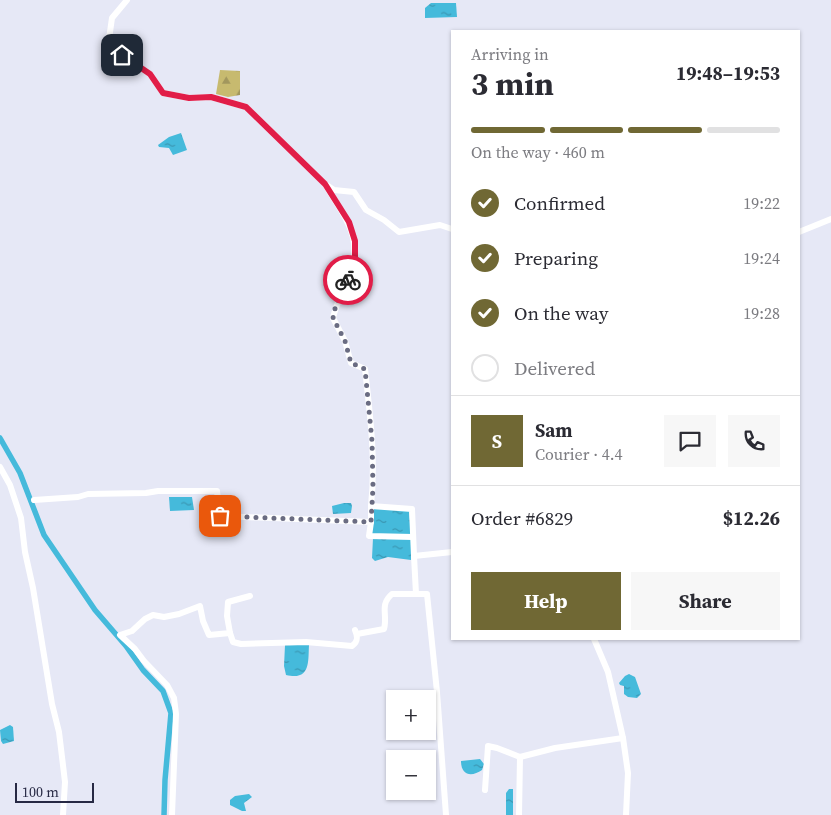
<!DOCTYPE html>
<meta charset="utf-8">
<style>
:root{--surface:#fff;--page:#f7f7f7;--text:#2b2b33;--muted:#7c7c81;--line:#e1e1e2;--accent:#706834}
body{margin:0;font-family:"Source Serif 4",serif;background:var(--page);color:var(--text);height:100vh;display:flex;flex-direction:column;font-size:19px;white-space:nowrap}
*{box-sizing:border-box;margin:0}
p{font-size:16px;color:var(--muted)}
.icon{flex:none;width:28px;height:28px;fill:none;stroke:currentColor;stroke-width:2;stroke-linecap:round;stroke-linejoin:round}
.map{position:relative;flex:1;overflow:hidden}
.details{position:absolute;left:451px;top:30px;width:349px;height:610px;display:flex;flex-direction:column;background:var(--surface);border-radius:0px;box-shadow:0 1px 4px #0004}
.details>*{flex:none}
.controls{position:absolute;left:386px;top:690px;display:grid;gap:10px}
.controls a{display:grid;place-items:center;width:50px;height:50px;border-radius:0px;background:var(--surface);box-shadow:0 1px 4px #0004;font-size:25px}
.scale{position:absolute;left:15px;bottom:12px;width:79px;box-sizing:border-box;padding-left:5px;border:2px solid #272944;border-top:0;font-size:14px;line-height:18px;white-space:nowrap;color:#272944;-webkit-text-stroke:4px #e6e8f6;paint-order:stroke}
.pin{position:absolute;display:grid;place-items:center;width:42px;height:42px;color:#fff;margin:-21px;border-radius:10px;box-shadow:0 2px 8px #0006}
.courier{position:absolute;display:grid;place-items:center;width:50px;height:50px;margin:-25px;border:4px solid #e11d48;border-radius:50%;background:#fff;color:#222;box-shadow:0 1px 6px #0007}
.summary em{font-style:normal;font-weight:700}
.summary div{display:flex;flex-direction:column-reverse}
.summary{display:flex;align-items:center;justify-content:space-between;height:85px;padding:0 20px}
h1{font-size:32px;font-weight:700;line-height:38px}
.bar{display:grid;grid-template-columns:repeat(4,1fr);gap:8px 5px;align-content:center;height:60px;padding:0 20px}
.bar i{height:6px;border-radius:4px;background:var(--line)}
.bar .selected{background:var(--accent)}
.bar p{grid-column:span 4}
.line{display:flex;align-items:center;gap:12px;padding:0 20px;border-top:1px solid var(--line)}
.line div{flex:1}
.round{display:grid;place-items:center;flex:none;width:52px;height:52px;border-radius:0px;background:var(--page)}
ol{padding:0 20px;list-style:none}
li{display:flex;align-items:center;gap:15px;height:55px}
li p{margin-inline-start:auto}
li .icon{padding:5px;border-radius:50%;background:var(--accent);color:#fff;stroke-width:4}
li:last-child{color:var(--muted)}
li i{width:28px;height:28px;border:2px solid var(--line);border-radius:50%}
.primary-button{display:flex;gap:10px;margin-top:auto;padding:10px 20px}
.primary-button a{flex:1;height:58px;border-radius:0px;background:var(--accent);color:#fff;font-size:20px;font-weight:700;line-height:58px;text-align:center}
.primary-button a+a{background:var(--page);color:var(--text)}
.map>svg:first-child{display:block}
.forest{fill:url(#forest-firs)}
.water{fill:url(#water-ripples)}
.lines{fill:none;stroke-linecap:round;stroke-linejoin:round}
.canal{stroke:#45badb;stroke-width:5.5}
.minor{stroke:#fff;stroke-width:6}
.done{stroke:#6a6c82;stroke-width:5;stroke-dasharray:0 9}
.route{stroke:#e11d48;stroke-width:6}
</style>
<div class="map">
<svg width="831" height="815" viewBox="0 0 831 815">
<defs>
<pattern id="forest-firs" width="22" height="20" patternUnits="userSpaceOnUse" patternTransform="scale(1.25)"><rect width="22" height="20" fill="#c7ba6f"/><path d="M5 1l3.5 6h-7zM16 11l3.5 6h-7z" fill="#a2975d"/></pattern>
<pattern id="water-ripples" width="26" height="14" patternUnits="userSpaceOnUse" patternTransform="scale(1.25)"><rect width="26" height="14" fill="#45badb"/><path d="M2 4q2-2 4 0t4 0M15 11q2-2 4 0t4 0" fill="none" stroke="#3a97b3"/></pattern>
</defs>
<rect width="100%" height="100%" fill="#e6e8f6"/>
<path class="forest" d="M 220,70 L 240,71 L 240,95 L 228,97 L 216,94 Z"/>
<g class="water">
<path d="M 431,3 L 456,3 L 457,17 L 425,18 L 425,8 Z"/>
<path d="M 181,133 L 187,150 L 173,155 L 169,148 L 159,147 L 158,145 L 169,137 Z"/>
<path d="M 169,497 L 192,497 L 194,510 L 170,511 Z"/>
<path d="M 344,503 L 351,503 L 352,506 L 351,513 L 333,514 L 332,506 Z"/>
<path d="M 373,508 L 409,510 L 411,535 L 371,534 Z"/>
<path d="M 373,538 L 411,539 L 411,560 L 388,557 L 375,561 L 372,558 Z"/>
<path d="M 285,645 L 309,645 C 308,661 311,681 286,675 L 284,666 Z"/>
<path d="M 629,674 L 635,677 L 641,694 L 637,698 L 628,697 L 624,694 L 624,686 L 620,685 L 619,683 L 625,676 Z"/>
<path d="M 10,725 L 13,727 L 14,741 L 3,744 L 1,741 L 0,730 Z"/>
<path d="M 480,759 L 484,764 L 482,770 C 472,777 461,776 461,761 Z"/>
<path d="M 509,789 L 513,789 L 513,815 L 506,815 L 506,793 Z"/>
<path d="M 249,794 L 252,797 L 244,803 L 246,811 L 242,811 L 230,805 L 230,800 L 235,796 Z"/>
</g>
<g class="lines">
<path class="canal" d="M 0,438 L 20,473 L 44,535 L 95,610 L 126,646 L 143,670 L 163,691 L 171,713 L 165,780 L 164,815"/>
<g class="minor">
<path d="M 127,0 L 112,18 L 108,46 L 150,74 L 163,93 L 189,98 L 211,97 L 246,107 L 325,184 L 334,190 L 354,192 L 366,210 L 384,220 L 399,232 L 440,225 L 452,229"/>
<path d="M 325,184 C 345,219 365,237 348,279 C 343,292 336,304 333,318 L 345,341 L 351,363 L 365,369 C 370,414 376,460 371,506 L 412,509 L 414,556 L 452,552"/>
<path d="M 799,232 L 831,219"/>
<path d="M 0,467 L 10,485 L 21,518 L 25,552 L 33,588 L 52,704 L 59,732 L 65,782 L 63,815"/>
<path d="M 34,500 L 78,497 L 88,494 L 146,493 L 158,491 L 217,491 L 220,516 L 371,522 L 369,536 L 413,537"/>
<path d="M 371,522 L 371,506"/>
<path d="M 416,594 L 427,594 L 437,692 L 446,815"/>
<path d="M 230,633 L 233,642 L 241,644 L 306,642 L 352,646 C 358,642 358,637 355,630"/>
<path d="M 357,634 L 384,629 C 388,615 379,605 392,594 L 416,594 L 414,556"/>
<path d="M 623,738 L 628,773 L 626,815"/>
<path d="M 485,790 L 488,746 L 497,748 L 520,757 L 555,748 L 623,738 L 608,672 L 594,639"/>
<path d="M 172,815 L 176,714 L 174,698 L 167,685 L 144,661 L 135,649 L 120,635 L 132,631 L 145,619 L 153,615 L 164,617 L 179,614 L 200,606 L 203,621 L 209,635 L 230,633 L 227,616 L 228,602 L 250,596"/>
<path d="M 519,815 L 520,757"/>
</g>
</g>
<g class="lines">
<path class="done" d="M 220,516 L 371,522 L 373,487 L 372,441 L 365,369 L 351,363 L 345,341 L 333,318 L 336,304 L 348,280"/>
<path class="route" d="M 122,55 L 150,74 L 163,93 L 189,98 L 211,97 L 246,107 L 325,184 L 349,222 L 355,241 L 355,261 L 348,280"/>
</g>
</svg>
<div class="controls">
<a>+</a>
<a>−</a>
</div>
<div class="scale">100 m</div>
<div class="pin" style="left:220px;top:516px;background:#ea580c"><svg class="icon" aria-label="bag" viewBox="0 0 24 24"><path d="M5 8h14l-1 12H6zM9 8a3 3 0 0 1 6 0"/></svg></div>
<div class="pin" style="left:122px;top:55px;background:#1f2937"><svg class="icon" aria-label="home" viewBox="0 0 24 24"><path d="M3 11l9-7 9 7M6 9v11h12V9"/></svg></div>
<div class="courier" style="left:348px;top:280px"><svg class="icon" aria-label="bike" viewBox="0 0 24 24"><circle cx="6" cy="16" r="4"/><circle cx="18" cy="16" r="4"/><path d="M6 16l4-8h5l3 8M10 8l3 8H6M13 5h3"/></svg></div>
<section class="details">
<div class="summary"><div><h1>3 min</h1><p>Arriving in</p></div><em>19:48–19:53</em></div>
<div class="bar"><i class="selected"></i><i class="selected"></i><i class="selected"></i><i></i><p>On the way · 460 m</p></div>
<ol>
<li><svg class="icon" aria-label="check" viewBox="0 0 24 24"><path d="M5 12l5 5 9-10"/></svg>Confirmed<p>19:22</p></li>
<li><svg class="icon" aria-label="check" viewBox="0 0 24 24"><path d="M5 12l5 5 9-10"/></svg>Preparing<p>19:24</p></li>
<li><svg class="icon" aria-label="check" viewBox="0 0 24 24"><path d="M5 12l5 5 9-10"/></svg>On the way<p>19:28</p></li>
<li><i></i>Delivered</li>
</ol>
<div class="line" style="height:90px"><b class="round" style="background:var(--accent);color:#fff">S</b><div><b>Sam</b><p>Courier · 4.4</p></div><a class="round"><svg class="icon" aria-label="chat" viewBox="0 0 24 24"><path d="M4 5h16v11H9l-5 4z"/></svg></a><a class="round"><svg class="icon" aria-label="phone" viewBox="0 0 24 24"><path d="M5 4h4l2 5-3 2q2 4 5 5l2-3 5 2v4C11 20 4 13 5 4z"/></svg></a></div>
<div class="line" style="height:65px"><div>Order #6829</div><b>$12.26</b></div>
<div class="primary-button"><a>Help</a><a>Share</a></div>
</section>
</div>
